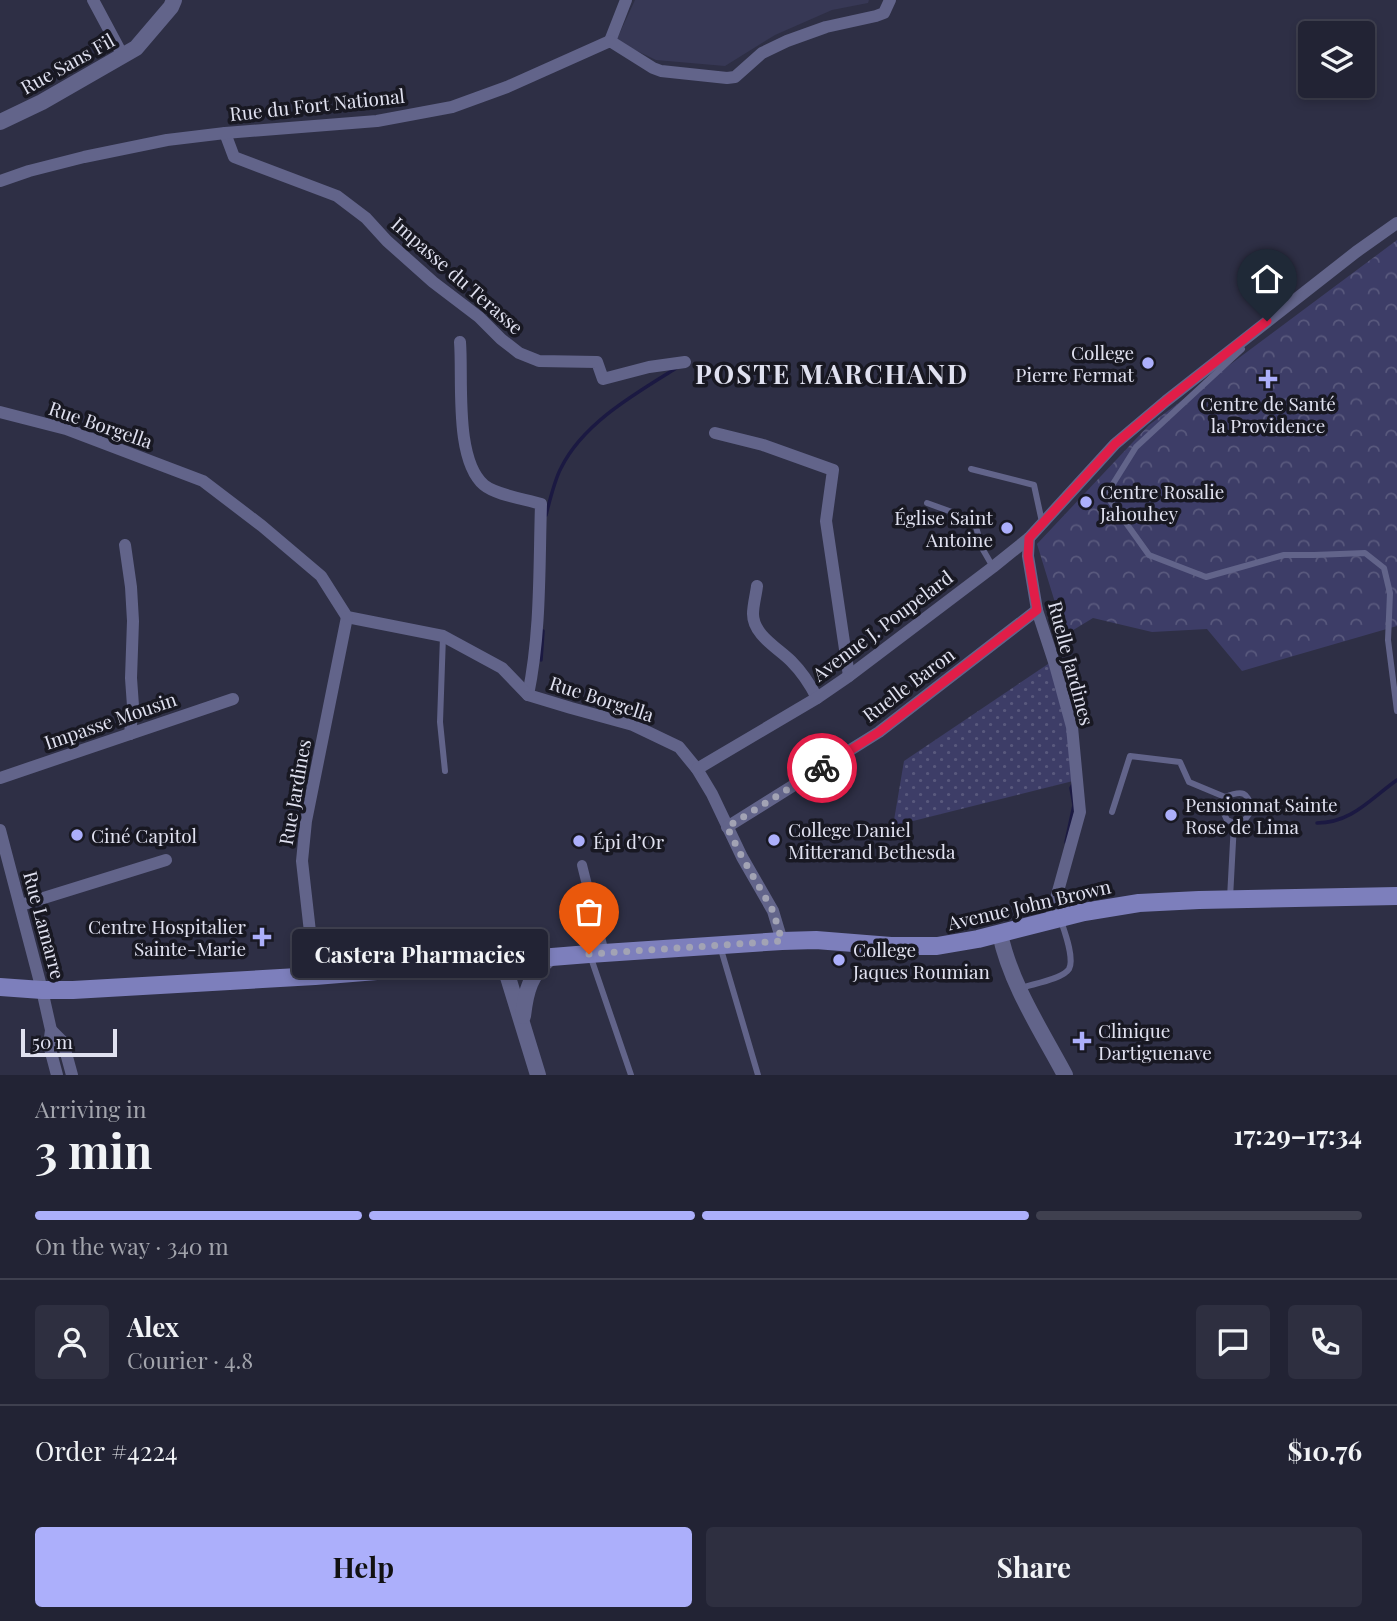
<!DOCTYPE html>
<meta charset="utf-8">
<style>
:root{--surface:#222334;--page:#2e2f40;--text:#f1f3f6;--muted:#a2a4ac;--line:#3f404f;--accent:#acaffb}
body{margin:0;font-family:"Playfair Display",serif;background:var(--page);color:var(--text);height:100vh;display:flex;flex-direction:column;font-size:26px;white-space:nowrap}
*{box-sizing:border-box;margin:0}
p{font-size:23px;color:var(--muted)}
.icon{flex:none;width:38px;height:38px;fill:none;stroke:currentColor;stroke-width:2;stroke-linecap:round;stroke-linejoin:round}
.map{position:relative;height:1075px;overflow:hidden}
.details{display:flex;flex-direction:column;background:var(--surface);flex:1}
.details>*{flex:none}
.tools{position:absolute;left:1298px;top:21px;display:grid;gap:14px}
.tools a{display:grid;place-items:center;width:77px;height:77px;border-radius:7px;background:var(--surface);box-shadow:0 4px 10px #0003,0 0 0 2px var(--line);font-size:35px}
.scale{position:absolute;left:21px;bottom:18px;width:96px;box-sizing:border-box;padding-left:7px;border:4px solid #e0e1f0;border-top:0;font-size:19px;line-height:24px;white-space:nowrap;color:#e0e1f0;-webkit-text-stroke:5px #181822;paint-order:stroke}
.pin{position:absolute;display:grid;place-items:center;width:60px;height:60px;color:#fff;margin:-72px -30px;border-radius:50% 50% 50% 0;rotate:-45deg;box-shadow:0 0 7px #0007}
.pin .icon{rotate:45deg}
.courier{position:absolute;display:grid;place-items:center;width:70px;height:70px;margin:-35px;border:5px solid #e11d48;border-radius:50%;background:#fff;color:#222;box-shadow:0 2px 9px #0007}
.bubble{position:absolute;height:49px;border-radius:7px;background:var(--surface);box-shadow:0 4px 10px #0003,0 0 0 2px var(--line);font-size:23px;font-weight:700;line-height:49px;text-align:center}
.headline em{font-style:normal;font-weight:700}
.headline div{display:flex;flex-direction:column-reverse}
.headline{display:flex;align-items:center;justify-content:space-between;height:119px;padding:0 35px}
h1{font-size:46px;font-weight:700;line-height:52px}
.bar{display:grid;grid-template-columns:repeat(4,1fr);gap:10px 7px;align-content:center;height:84px;padding:0 35px}
.bar i{height:9px;border-radius:5px;background:var(--line)}
.bar .on{background:var(--accent)}
.bar p{grid-column:span 4}
.line{display:flex;align-items:center;gap:18px;padding:0 35px;border-top:2px solid var(--line)}
.line div{flex:1}
.round{display:grid;place-items:center;flex:none;width:74px;height:74px;border-radius:7px;background:var(--page)}
.cta{display:flex;gap:14px;margin-top:auto;padding:14px 35px}
.cta a{flex:1;height:80px;border-radius:7px;background:var(--accent);color:#111;font-size:28px;font-weight:700;line-height:80px;text-align:center}
.cta a+a{background:var(--page);color:var(--text)}
.map>svg:first-child{display:block}
.built{fill:#373855}
.forest{fill:url(#forest-crowns)}
.park{fill:url(#park-dots)}
.lines{fill:none;stroke-linecap:round;stroke-linejoin:round}
.stream{stroke:#1b1942;stroke-width:3.5}
.service{stroke:#62648a;stroke-width:6}
.pedestrian{stroke:#62648a;stroke-width:10}
.minor{stroke:#62648a;stroke-width:12}
.tertiary{stroke:#62648a;stroke-width:16}
.secondary{stroke:#7d7fbc;stroke-width:18}
.done{stroke:#a2a3b4;stroke-width:7;stroke-dasharray:0 12.6}
.route{stroke:#e11d48;stroke-width:9}
.poi-dot{fill:#acaffb;stroke:#181822;stroke-width:2.5}
.labels{text-anchor:middle;dominant-baseline:central;stroke-width:7;stroke-linejoin:round;paint-order:stroke}
.street-label{font-size:19px;fill:#e0e1f0;stroke:#181822}
.poi-label{font-size:19px;fill:#e0e1f0;stroke:#181822;text-anchor:start}
.district-label{font-size:26px;font-weight:bold;letter-spacing:2px;fill:#e0e1f0;stroke:#181822}
</style>
<div class="map">
<svg width="1397" height="1075" viewBox="0 0 1397 1075">
<defs>
<pattern id="forest-crowns" width="20" height="18" patternUnits="userSpaceOnUse" patternTransform="scale(1.75)"><rect width="20" height="18" fill="#3d3d67"/><path d="M2 6a3 3 0 1 1 6 0M12 15a3 3 0 1 1 6 0" fill="none" stroke="#59597d"/></pattern>
<pattern id="park-dots" width="8" height="8" patternUnits="userSpaceOnUse" patternTransform="scale(1.75)"><rect width="8" height="8" fill="#3d3d67"/><path d="M2 2h.1M6 6h.1" fill="none" stroke="#59597d" stroke-width="1.8" stroke-linecap="round"/></pattern>
</defs>
<rect width="100%" height="100%" fill="#2e2f45"/>
<path class="built" d="M 635,0 L 869,0 L 868,3 L 832,10 L 775,35 L 725,66 L 656,60 L 616,41 Z"/>
<path class="forest" d="M 1397,240 L 1397,626 L 1242,671 L 1207,629 L 1152,632 L 1093,618 L 1065,635 L 1037,544 L 1149,425 Z"/>
<path class="park" d="M 1051,662 L 1070,729 L 1073,781 L 893,826 L 904,761 Z"/>
<g class="lines">
<g class="stream">
<path d="M 546,515 C 549,503 555,479 561,468 C 583,423 636,393 678,367"/>
<path d="M 541,660 L 543,631"/>
<path d="M 1317,823 C 1352,823 1371,798 1397,780"/>
<path d="M 1066,842 L 1074,805 L 1071,788 L 1073,784"/>
</g>
<g class="service">
<path d="M 1242,349 L 1136,447 L 1106,495 L 1149,555 L 1206,577 L 1284,555 L 1314,555 L 1365,553 L 1384,568 L 1390,593 L 1388,640 L 1397,711"/>
<path d="M 971,469 L 1034,485 L 1042,522"/>
<path d="M 927,503 L 974,520 L 982,548 L 993,567"/>
<path d="M 443,636 L 440,722 L 445,771"/>
<path d="M 1112,812 L 1130,756 L 1180,762 L 1189,782 L 1225,797 C 1242,790 1248,791 1252,810 L 1244,821 L 1234,823 L 1227,820 L 1221,807 L 1225,797"/>
<path d="M 1230,898 L 1234,823"/>
<path d="M 720,946 L 758,1075"/>
<path d="M 591,958 L 631,1075"/>
<path d="M 1021,988 C 1032,984 1063,979 1069,969 C 1075,958 1064,930 1060,918"/>
</g>
<path class="pedestrian" d="M 582,865 L 604,953"/>
<g class="minor">
<path d="M 93,0 L 123,56"/>
<path d="M 610,41 L 626,0"/>
<path d="M 225,133 L 234,157 L 337,196 L 366,218 L 387,241 L 433,282 L 479,317 L 501,339 L 519,353 L 539,361 L 597,362 L 603,379 L 649,367 L 685,362"/>
<path d="M 0,181 L 29,171 L 84,157 L 167,140 L 225,133 L 377,121 L 452,107 L 507,87 L 610,41 L 653,68 L 661,71 L 727,78 L 735,77 L 762,53 L 787,41 L 826,27 L 876,16 L 884,13 L 890,0"/>
<path d="M 460,342 C 463,379 454,459 484,485 C 496,495 525,499 541,504 C 539,567 541,632 528,695"/>
<path d="M 0,412 L 66,429 L 203,481 L 262,526 L 321,576 L 347,617 L 443,636 L 502,668 L 528,695 L 571,708 L 633,725 L 679,747 L 697,769 L 712,794 L 742,857 L 773,911 L 782,941"/>
<path d="M 715,433 L 763,445 L 833,470 L 826,521 L 849,676"/>
<path d="M 1029,538 L 1028,556 L 1037,610 L 1055,665 L 1072,727 L 1080,812 L 1050,920"/>
<path d="M 125,545 L 131,587 L 133,621 L 131,678 L 133,706 L 130,734"/>
<path d="M 757,586 C 756,595 753,605 753,614 C 753,635 778,648 791,661 C 802,672 810,684 817,698"/>
<path d="M 697,769 L 817,698 L 849,676 L 993,567 L 1029,538 L 1115,444 L 1166,401 L 1356,252 L 1397,223"/>
<path d="M 0,778 L 233,699"/>
<path d="M 727,827 L 879,732 L 1037,610"/>
<path d="M 0,830 L 42,990 L 51,1030 L 49,1045 L 57,1075"/>
<path d="M 21,905 L 166,860"/>
<path d="M 315,976 L 302,861 L 306,821 L 347,617"/>
<path d="M 51,1030 L 63,1042 L 72,1075"/>
</g>
<g class="tertiary">
<path d="M 0,122 L 42,102 L 136,48 L 171,7 L 174,0"/>
<path d="M 1000,934 C 1011,985 1041,1030 1065,1075"/>
<path d="M 503,961 L 538,1075"/>
<path d="M 523,1016 C 526,990 530,975 551,957"/>
</g>
<path class="secondary" d="M 0,987 L 42,990 L 73,990 L 315,976 L 589,954 L 782,941 L 816,940 L 891,946 L 937,946 L 978,939 L 1084,912 L 1139,903 L 1199,900 L 1397,896"/>
</g>
<g class="lines">
<path class="done" d="M 589,954 L 782,941 L 773,911 L 742,857 L 727,827 L 822,768"/>
<path class="route" d="M 822,768 L 879,732 L 1037,610 L 1028,556 L 1029,538 L 1115,444 L 1166,401 L 1267,321"/>
</g>
<g class="poi-dot">
<circle cx="1148" cy="363" r="7"/>
<path d="M1264.5 368.5h7v7h7v7h-7v7h-7v-7h-7v-7h7z"/>
<circle cx="1086" cy="502" r="7"/>
<circle cx="1007" cy="528" r="7"/>
<circle cx="1171" cy="815" r="7"/>
<circle cx="77" cy="835" r="7"/>
<circle cx="774" cy="840" r="7"/>
<circle cx="579" cy="841" r="7"/>
<path d="M258.5 926.5h7v7h7v7h-7v7h-7v-7h-7v-7h7z"/>
<circle cx="839" cy="960" r="7"/>
<path d="M1078.5 1030.5h7v7h7v7h-7v7h-7v-7h-7v-7h7z"/>
</g>
<g class="labels">
<g class="street-label">
<text transform="translate(67 63) rotate(-29)">Rue Sans Fil</text>
<text transform="translate(317 104) rotate(-6)">Rue du Fort National</text>
<text transform="translate(458 275) rotate(41)">Impasse du Terasse</text>
<text transform="translate(101 424) rotate(19)">Rue Borgella</text>
<text transform="translate(882 625) rotate(-37)">Avenue J. Poupelard</text>
<text transform="translate(1072 663) rotate(75)">Ruelle Jardines</text>
<text transform="translate(908 684) rotate(-37)">Ruelle Baron</text>
<text transform="translate(602 698) rotate(18)">Rue Borgella</text>
<text transform="translate(110 720) rotate(-19)">Impasse Mousin</text>
<text transform="translate(294 792) rotate(-80)">Rue Jardines</text>
<text transform="translate(1029 904) rotate(-13)">Avenue John Brown</text>
<text transform="translate(45 925) rotate(75)">Rue Lamarre</text>
</g>
<g class="poi-label">
<text x="1134" y="352" text-anchor="end">College<tspan x="1134" dy="22">Pierre Fermat</tspan></text>
<text x="1268" y="403" text-anchor="middle">Centre de Santé<tspan x="1268" dy="22">la Providence</tspan></text>
<text x="1100" y="491">Centre Rosalie<tspan x="1100" dy="22">Jahouhey</tspan></text>
<text x="993" y="517" text-anchor="end">Église Saint<tspan x="993" dy="22">Antoine</tspan></text>
<text x="1185" y="804">Pensionnat Sainte<tspan x="1185" dy="22">Rose de Lima</tspan></text>
<text x="788" y="829">College Daniel<tspan x="788" dy="22">Mitterand Bethesda</tspan></text>
<text x="91" y="835">Ciné Capitol</text>
<text x="593" y="841">Épi d’Or</text>
<text x="246" y="926" text-anchor="end">Centre Hospitalier<tspan x="246" dy="22">Sainte-Marie</tspan></text>
<text x="853" y="949">College<tspan x="853" dy="22">Jaques Roumian</tspan></text>
<text x="1098" y="1030">Clinique<tspan x="1098" dy="22">Dartiguenave</tspan></text>
</g>
<g class="district-label">
<text x="832" y="373">POSTE MARCHAND</text>
</g>
</g>
</svg>
<div class="tools">
<a><svg class="icon" aria-label="layers" viewBox="0 0 24 24"><path d="M12 4l9 5-9 5-9-5zM3 14l9 5 9-5"/></svg></a>
</div>
<div class="scale">50 m</div>
<div class="pin" style="left:589px;top:954px;background:#ea580c"><svg class="icon" aria-label="bag" viewBox="0 0 24 24"><path d="M5 8h14l-1 12H6zM9 8a3 3 0 0 1 6 0"/></svg></div>
<div class="pin" style="left:1267px;top:321px;background:#1f2937"><svg class="icon" aria-label="home" viewBox="0 0 24 24"><path d="M3 11l9-7 9 7M6 9v11h12V9"/></svg></div>
<div class="courier" style="left:822px;top:768px"><svg class="icon" aria-label="bike" viewBox="0 0 24 24"><circle cx="6" cy="16" r="4"/><circle cx="18" cy="16" r="4"/><path d="M6 16l4-8h5l3 8M10 8l3 8H6M13 5h3"/></svg></div>
<div class="bubble" style="left:292px;top:929px;width:256px">Castera Pharmacies</div>
</div>
<section class="details">
<div class="headline"><div><h1>3 min</h1><p>Arriving in</p></div><em>17:29–17:34</em></div>
<div class="bar"><i class="on"></i><i class="on"></i><i class="on"></i><i></i><p>On the way · 340 m</p></div>
<div class="line" style="height:126px"><a class="round"><svg class="icon" aria-label="person" viewBox="0 0 24 24"><circle cx="12" cy="8" r="4"/><path d="M4 21q1-7 8-7t8 7"/></svg></a><div><b>Alex</b><p>Courier · 4.8</p></div><a class="round"><svg class="icon" aria-label="chat" viewBox="0 0 24 24"><path d="M4 5h16v11H9l-5 4z"/></svg></a><a class="round"><svg class="icon" aria-label="phone" viewBox="0 0 24 24"><path d="M5 4h4l2 5-3 2q2 4 5 5l2-3 5 2v4C11 20 4 13 5 4z"/></svg></a></div>
<div class="line" style="height:91px"><div>Order #4224</div><b>$10.76</b></div>
<div class="cta"><a>Help</a><a>Share</a></div>
</section>
